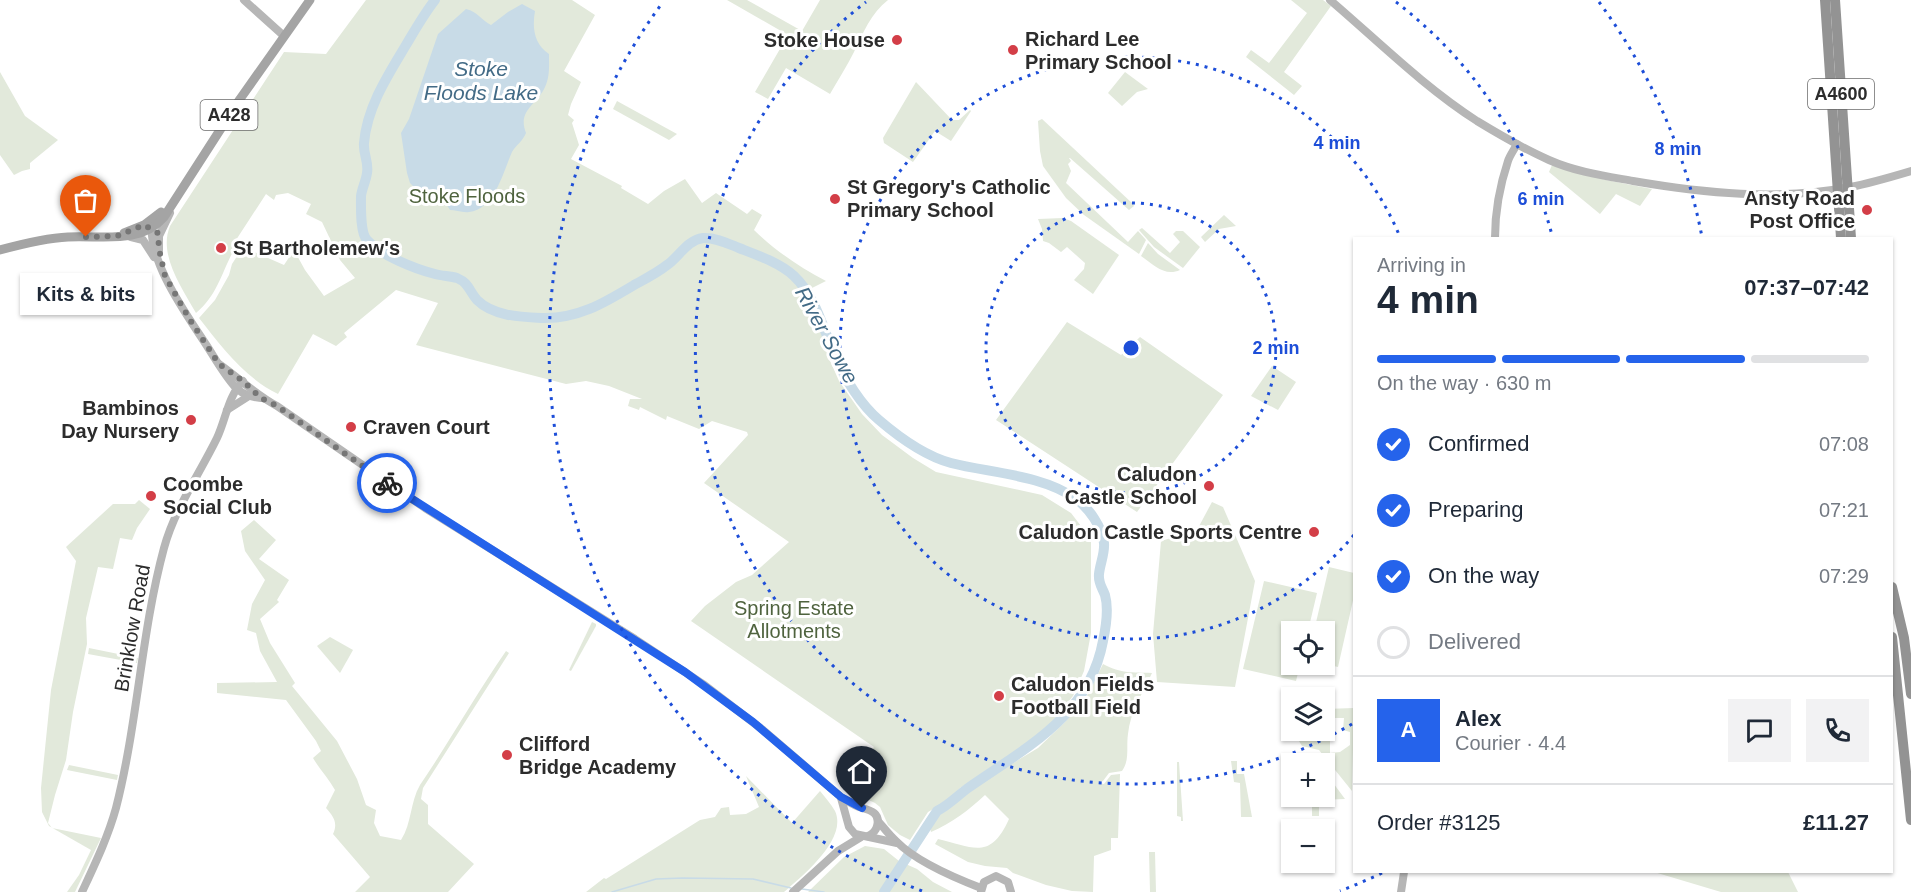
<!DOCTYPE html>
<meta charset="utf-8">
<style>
:root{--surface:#fff;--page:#f2f2f3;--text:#1f2937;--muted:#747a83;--line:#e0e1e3;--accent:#2563eb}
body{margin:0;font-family:Helvetica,sans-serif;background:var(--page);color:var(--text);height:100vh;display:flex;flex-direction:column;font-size:22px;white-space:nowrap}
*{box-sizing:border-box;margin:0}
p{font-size:20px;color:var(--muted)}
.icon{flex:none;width:33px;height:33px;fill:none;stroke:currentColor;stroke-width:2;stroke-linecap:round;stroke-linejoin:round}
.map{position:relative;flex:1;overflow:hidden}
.drawer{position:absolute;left:1353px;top:237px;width:540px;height:636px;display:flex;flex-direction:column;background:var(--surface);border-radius:0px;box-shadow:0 2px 4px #0004}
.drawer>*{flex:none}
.tools{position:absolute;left:1281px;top:621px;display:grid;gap:12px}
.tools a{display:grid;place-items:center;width:54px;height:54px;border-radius:0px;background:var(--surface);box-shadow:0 2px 4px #0004;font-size:30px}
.pin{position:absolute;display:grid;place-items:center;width:51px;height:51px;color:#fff;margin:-62px -26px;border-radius:50% 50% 50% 0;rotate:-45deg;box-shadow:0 0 6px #0007}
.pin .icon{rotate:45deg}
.courier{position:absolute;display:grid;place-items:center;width:60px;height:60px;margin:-30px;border:4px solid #2563eb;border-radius:50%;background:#fff;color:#222;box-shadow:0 2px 8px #0007}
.bubble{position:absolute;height:42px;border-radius:0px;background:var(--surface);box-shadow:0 2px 4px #0004;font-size:20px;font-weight:600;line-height:42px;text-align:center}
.overview em{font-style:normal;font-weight:600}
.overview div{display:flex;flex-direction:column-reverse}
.overview{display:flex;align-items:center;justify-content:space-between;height:102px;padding:0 24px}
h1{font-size:39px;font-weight:600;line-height:45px}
.bar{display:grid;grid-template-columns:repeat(4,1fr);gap:9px 6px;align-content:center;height:72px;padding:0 24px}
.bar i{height:8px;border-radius:4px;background:var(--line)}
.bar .selected{background:var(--accent)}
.bar p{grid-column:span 4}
.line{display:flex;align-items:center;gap:15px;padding:0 24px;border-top:2px solid var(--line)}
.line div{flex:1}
.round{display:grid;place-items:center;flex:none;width:63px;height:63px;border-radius:0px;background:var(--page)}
ol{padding:0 24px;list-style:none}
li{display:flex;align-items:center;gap:18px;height:66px}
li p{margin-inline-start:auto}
li .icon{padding:6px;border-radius:50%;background:var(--accent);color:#fff;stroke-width:4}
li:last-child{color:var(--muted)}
li i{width:33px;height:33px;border:3px solid var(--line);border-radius:50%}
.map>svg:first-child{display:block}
.green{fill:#e2e9db}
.water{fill:#c8dbe7}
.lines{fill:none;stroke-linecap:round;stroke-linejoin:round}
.stream{stroke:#c8dbe7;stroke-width:1.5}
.river{stroke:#c8dbe7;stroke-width:10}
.secondary{stroke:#b6b6b6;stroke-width:8}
.primary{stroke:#a4a4a4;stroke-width:9}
.highway{stroke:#939393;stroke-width:10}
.done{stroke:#767676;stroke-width:6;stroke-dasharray:0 10.8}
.route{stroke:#2563eb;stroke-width:8}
.ring{fill:none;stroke:#1d4ed8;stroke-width:3;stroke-dasharray:3 6}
.poi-dot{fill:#d33e47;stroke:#fff;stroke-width:2}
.labels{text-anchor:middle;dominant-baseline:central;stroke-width:6;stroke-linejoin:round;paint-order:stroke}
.shield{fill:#fff;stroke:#6b6b6b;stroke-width:1.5}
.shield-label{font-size:18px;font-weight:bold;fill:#2c2c2c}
.poi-label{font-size:20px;font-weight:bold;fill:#2c2c2c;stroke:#fff;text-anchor:start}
.park-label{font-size:20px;fill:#4f633e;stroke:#fff}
.street-label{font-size:20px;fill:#2c2c2c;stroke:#fff}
.water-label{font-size:21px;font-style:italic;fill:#436b86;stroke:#fff}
.centre{fill:#1d4ed8;stroke:#fff;stroke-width:3}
.ring-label{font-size:18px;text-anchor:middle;font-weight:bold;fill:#1d4ed8;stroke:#fff;stroke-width:6;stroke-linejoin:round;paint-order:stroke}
</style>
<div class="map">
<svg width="1911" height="892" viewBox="0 0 1911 892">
<rect width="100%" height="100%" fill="#fff"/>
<g class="green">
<path d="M 366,0 L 572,0 L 595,15 L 564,71 L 581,82 L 571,104 L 568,115 L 574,120 L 572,123 L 579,145 L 571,159 L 622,186 L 621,188 L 648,204 L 664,191 L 685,179 L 702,203 L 716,193 L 747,214 L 752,209 L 762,215 L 754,230 C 776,251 799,267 826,281 L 802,293 L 817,315 L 831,352 L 828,356 L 839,381 L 862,414 L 882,435 L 913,458 L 936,472 L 1042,495 L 1071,513 L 1091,539 L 1091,633 L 1084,671 L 1073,696 L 1049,726 L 1031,741 L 1008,758 L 960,788 L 947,801 L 928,812 L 910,840 L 900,835 L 888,825 L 880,807 L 875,803 L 841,787 L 874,747 L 691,621 L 705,606 L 736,582 L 752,575 L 789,542 L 704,483 L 748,435 L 747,432 L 712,421 L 699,429 L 667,416 L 666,420 L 640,407 L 639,410 L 628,406 L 630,399 L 642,399 L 609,386 L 586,381 L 566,384 L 416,345 L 438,303 L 396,290 L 344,333 L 347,337 L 336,346 L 313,334 L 278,394 C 246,379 220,345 199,318 L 215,300 L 229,275 L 232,264 L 243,247 L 284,265 L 294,250 L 305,270 L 324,296 L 355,278 L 340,260 L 322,222 L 306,214 L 311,204 L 288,193 L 276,195 L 274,200 L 266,194 L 236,240 L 238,243 C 222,268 220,293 196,313 C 182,288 158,255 170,226 L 284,52 L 326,54 Z"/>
<path d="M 727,0 L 747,0 L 802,31 L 820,0 L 888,0 C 871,13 863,33 854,52 C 847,66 838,80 830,94 L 786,68 L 768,99 L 755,92 L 788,35 Z"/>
<path d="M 1291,0 L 1323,0 L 1331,6 L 1284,72 L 1302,86 L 1294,95 L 1246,57 L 1251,50 L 1269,63 L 1307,13 Z"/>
<path d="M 0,72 L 25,116 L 58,140 L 30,163 L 30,169 L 22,171 L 14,175 L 0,155 Z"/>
<path d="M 1125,72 L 1148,89 L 1137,92 L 1122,106 L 1108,93 Z"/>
<path d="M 916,82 L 952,120 L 959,120 L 970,110 L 971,111 L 951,141 L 935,131 L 913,162 L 884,143 L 883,138 Z"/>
<path d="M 617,101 L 677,134 L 669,140 L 613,109 Z"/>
<path d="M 1042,119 L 1133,204 L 1134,206 L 1129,210 L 1070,158 L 1069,158 L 1071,161 L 1068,164 L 1071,171 L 1066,183 L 1128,242 L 1138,231 L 1146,240 L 1139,254 L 1084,215 L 1066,198 L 1043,166 L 1040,151 L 1038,121 Z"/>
<path d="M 1552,165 L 1606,180 L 1652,189 L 1640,206 L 1616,194 L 1600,214 L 1549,172 Z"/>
<path d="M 1224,215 L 1236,226 L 1219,229 L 1205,242 L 1201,237 Z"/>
<path d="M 1063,218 L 1071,221 L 1119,255 L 1093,294 L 1074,280 L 1084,269 L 1085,263 L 1067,247 L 1061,252 L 1049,243 L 1043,241 L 1042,229 L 1038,219 Z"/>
<path d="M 1142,228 L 1170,253 L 1180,242 L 1173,234 L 1176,231 L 1183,231 L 1200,247 L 1183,268 L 1154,247 L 1139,230 Z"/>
<path d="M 1148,243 L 1158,254 L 1180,270 C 1165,277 1154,265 1141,256 Z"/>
<path d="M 1067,322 L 1121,355 L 1140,337 L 1223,395 L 1137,512 L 996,420 Z"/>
<path d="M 1272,366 L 1296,382 L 1278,410 L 1251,396 Z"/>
<path d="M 139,500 L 150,509 L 137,528 L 132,540 L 120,538 L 113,569 L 98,567 L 86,618 L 87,644 L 73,712 L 66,760 L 55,795 L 48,823 L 52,828 L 101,838 L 75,892 L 67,892 L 79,875 L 91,850 L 49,826 L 42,812 L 41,788 L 51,690 L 76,561 L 66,547 L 113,504 L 135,504 Z"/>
<path d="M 1212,502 L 1223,507 L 1255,581 L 1235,687 L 1157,682 L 1153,634 L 1161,541 L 1197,530 Z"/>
<path d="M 254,520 L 276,540 L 259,559 L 289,580 L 277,600 L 279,602 L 260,619 L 270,643 L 295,683 L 292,686 L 337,741 L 357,779 L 366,805 L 376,810 L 374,823 L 380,836 L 401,840 C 412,823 410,802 420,785 C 450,741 476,694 506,651 L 509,653 L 423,788 L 421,799 L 428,805 L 428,824 L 474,864 L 448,892 L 355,892 L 370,877 L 333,834 C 338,823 334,817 326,808 L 335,790 C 329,779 320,770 313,758 L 321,751 L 316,741 L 286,700 L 217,693 L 217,683 L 277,682 L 260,651 L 256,633 L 247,630 L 252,604 L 265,580 L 245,551 L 241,531 Z"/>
<path d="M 1329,567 L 1354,573 L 1354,596 L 1338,667 L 1325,664 L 1324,632 L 1314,631 Z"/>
<path d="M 1264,581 L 1317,593 L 1308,631 L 1292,632 L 1292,664 L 1300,665 L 1296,681 L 1243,669 Z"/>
<path d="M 592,622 L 596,624 L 596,626 L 571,671 L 569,670 Z"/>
<path d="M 330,637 L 353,650 L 340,673 L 317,646 Z"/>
<path d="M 89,648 L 138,658 L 137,663 L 88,654 Z"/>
<path d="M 1103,664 C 1122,674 1132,672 1152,673 C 1143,693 1130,712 1128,734 C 1126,747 1130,760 1122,771 L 1109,773 L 1103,781 L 1098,783 L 1104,784 L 1111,775 L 1120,774 L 1118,838 L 1111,838 L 1111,850 L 1094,856 L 1093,892 L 1072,891 L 1046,885 L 1013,873 L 1007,868 L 985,866 L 968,862 L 935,844 L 938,839 C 973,847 990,861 1009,819 L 985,795 C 969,810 952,823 931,832 L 930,828 L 940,813 L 977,785 L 1038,748 L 1064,723 L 1086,698 Z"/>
<path d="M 1354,708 L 1352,791 L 1319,750 L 1302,746 L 1299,741 L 1313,740 L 1315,734 L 1330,733 L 1330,753 L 1340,752 L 1350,745 L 1350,732 L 1343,730 L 1344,718 L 1325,718 L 1325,709 Z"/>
<path d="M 1231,761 L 1237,761 L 1237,774 L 1244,774 L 1252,817 L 1241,817 L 1240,783 L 1234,782 Z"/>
<path d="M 1177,762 L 1179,762 L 1183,821 L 1181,821 L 1181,817 L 1177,816 Z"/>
<path d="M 69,765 L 118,775 L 117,780 L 67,770 Z"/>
<path d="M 1325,772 L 1345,799 L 1319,800 L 1319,816 L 1312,816 L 1312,797 L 1324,796 Z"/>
<path d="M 746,776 L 792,823 L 820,791 C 825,797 831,804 835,811 C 848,839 803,875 784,892 L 586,892 L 604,878 L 606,879 L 700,820 L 715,817 L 721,808 L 729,807 L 730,815 L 746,814 L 759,807 Z"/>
<path d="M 865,846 L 884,849 L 899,861 L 917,869 L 933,882 L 952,892 L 808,892 L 844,857 Z"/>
<path d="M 1149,852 L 1155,852 L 1156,892 L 1150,892 Z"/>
<path d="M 1654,872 L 1788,872 L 1798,892 L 1721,892 Z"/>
</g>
<path class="water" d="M 522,4 L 535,11 C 532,28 534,44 549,54 C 549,65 550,77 545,87 C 537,105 517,110 526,133 C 523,141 516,145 512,152 C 503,172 495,209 469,212 C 463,213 455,210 450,210 L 445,202 L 438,198 L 428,197 L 420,193 L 410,183 L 407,173 L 401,133 L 409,119 L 438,34 L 466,9 C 478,12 481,20 491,25 L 508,12 Z"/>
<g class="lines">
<g class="stream">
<path d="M 802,889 L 824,892"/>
<path d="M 612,892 L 656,879 L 683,878 L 753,879 L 791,888"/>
</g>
<path class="river" d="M 435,0 C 424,14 415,30 406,45 C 388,75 367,107 364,143 C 363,154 369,162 367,173 C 366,181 362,188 361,196 C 361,206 360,233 367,240 C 380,255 415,269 435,274 C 442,276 450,276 457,278 C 469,283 469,291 477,300 C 493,316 520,317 542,318 C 578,319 604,303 634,285 C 645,279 657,273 667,265 C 679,257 687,240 703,238 C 715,237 729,244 739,248 C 757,255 780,263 794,276 C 817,298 823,330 836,358 C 845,379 861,405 879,420 C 900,438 925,456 951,463 C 990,473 1044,475 1076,499 C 1089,508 1102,527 1104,543 C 1105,553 1100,564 1099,574 C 1098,583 1102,587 1105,595 C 1109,609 1106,627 1103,641 C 1089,717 1025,748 968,788 C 957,796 949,805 937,811 L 884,892"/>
<g class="secondary">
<path d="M 244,0 L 284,36"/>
<path d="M 1330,0 C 1378,41 1424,87 1477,121 C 1500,135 1524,149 1549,160 C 1576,172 1605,176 1633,181 C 1703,193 1778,201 1850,187 C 1871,183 1891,177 1911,171"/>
<path d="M 152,222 C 147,261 187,315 207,346 C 216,360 225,376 236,388 C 244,395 251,397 261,398"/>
<path d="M 131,237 L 143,240 L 154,257"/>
<path d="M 1495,238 C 1495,214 1500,185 1508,161 C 1510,155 1514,150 1517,144"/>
<path d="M 159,251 L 159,236 L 170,213"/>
<path d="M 219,364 C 239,378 256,395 277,406 L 425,508 L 635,639 L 703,684 L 763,730 L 841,797 C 847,801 853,805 859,807 C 869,810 881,812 877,826 C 876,831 872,834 868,836"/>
<path d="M 227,410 L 249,396"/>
<path d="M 841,798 L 849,827 L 855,834 L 897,843"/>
<path d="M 878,821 C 884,828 890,836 897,842 C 917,862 955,878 981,888"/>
<path d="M 82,892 C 95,864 108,837 116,808 C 138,722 141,633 164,548 C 175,508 199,475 217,438 C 226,419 228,396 243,381"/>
<path d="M 793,892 L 838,851 L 861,837"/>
<path d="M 981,892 L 984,882 L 996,876 L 1008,882 L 1011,892"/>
<path d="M 1401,892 L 1404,872"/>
</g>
<g class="primary">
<path d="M 124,233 L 144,225 L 161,212"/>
<path d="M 0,250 C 22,244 45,238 68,237 C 102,235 140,245 164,217 L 240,99 L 310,0"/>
</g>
<g class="highway">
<path d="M 1825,0 L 1841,238"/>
<path d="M 1835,0 L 1851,238"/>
<path d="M 1892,587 L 1904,638 L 1911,694"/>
<path d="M 1892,637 L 1911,820"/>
</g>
</g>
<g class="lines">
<path class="done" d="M 86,237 L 117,236 L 144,225 L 158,233 L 159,249 L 165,276 L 190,320 L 219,364 L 243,381 L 261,398 L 277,406 L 387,483"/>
<path class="route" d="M 387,483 L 685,672 L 753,722 L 841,797 L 862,808"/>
</g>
<g class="ring">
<circle cx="1131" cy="348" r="145"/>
<path d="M1354 535A291 291 0 1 1 1400 237"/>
<path d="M1352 724A436 436 0 0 1 866 2M1396 2A436 436 0 0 1 1552 235"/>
<path d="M1382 873A582 582 0 0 1 1340 891M922 891A582 582 0 0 1 663 2M1599 2A582 582 0 0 1 1702 237"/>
</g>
<g class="poi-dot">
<circle cx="897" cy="40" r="6"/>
<circle cx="1013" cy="50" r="6"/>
<circle cx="835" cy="199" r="6"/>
<circle cx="1867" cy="210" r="6"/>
<circle cx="221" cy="248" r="6"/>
<circle cx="191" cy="420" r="6"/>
<circle cx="351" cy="427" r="6"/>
<circle cx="1209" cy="486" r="6"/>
<circle cx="151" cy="496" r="6"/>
<circle cx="1314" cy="532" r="6"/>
<circle cx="999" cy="696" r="6"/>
<circle cx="507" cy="755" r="6"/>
</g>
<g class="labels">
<g class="shield">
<rect x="1808" y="79" width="66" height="30" rx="4.5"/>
<rect x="200.5" y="100" width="57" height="30" rx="4.5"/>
</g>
<g class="shield-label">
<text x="1841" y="94">A4600</text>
<text x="229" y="115">A428</text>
</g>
<g class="poi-label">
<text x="1025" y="39">Richard Lee<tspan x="1025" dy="23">Primary School</tspan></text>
<text x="885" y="40" text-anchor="end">Stoke House</text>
<text x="847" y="187">St Gregory's Catholic<tspan x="847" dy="23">Primary School</tspan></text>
<text x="1855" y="198" text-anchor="end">Ansty Road<tspan x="1855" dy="23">Post Office</tspan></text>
<text x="233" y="248">St Bartholemew's</text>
<text x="179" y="408" text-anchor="end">Bambinos<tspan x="179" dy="23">Day Nursery</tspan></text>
<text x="363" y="427">Craven Court</text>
<text x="1197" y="474" text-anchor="end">Caludon<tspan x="1197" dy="23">Castle School</tspan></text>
<text x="163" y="484">Coombe<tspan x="163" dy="23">Social Club</tspan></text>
<text x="1302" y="532" text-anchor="end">Caludon Castle Sports Centre</text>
<text x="1011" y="684">Caludon Fields<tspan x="1011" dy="23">Football Field</tspan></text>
<text x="519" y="744">Clifford<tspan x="519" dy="23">Bridge Academy</tspan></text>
</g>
<g class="park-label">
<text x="467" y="196">Stoke Floods</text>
<text x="794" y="608">Spring Estate<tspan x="794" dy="23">Allotments</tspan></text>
</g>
<g class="street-label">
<text transform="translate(132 628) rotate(-80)">Brinklow Road</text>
</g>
<g class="water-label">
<text x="481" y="68">Stoke<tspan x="481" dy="24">Floods Lake</tspan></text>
<text transform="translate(827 335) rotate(61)">River Sowe</text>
</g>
</g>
<circle cx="1131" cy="348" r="9" class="centre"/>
<g class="ring-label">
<text x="1337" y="149">4 min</text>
<text x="1678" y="155">8 min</text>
<text x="1541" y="205">6 min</text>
<text x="1276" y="354">2 min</text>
</g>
</svg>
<div class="tools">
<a><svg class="icon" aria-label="locate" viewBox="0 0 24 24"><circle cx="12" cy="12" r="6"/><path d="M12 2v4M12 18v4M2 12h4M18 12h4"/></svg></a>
<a><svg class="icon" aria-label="layers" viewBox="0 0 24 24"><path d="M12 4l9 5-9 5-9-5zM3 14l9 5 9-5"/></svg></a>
<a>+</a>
<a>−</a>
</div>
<div class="pin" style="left:86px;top:237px;background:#ea580c"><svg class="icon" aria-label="bag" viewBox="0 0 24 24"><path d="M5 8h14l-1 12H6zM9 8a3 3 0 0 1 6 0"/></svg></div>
<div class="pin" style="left:862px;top:808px;background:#1f2937"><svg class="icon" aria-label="home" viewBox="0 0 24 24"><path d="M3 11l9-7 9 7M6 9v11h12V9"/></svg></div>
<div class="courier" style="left:387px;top:483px"><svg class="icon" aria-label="bike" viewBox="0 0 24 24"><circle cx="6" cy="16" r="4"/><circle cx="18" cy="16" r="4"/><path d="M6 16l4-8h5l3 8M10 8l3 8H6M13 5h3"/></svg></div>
<div class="bubble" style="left:20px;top:273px;width:132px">Kits &amp; bits</div>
<section class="drawer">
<div class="overview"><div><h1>4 min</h1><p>Arriving in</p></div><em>07:37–07:42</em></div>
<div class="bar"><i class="selected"></i><i class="selected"></i><i class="selected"></i><i></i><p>On the way · 630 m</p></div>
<ol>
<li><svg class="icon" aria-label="check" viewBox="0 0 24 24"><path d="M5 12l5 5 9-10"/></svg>Confirmed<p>07:08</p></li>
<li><svg class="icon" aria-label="check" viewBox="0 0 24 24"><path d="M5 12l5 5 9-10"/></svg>Preparing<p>07:21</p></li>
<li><svg class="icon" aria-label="check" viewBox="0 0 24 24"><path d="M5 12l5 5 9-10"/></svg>On the way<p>07:29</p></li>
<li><i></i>Delivered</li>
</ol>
<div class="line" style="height:108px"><b class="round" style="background:var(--accent);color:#fff">A</b><div><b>Alex</b><p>Courier · 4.4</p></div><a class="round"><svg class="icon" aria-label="chat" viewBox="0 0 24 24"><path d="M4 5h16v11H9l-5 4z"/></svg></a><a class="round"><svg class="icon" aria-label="phone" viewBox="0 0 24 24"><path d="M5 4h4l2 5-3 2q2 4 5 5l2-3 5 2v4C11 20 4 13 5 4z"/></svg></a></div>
<div class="line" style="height:78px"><div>Order #3125</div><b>£11.27</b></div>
</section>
</div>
